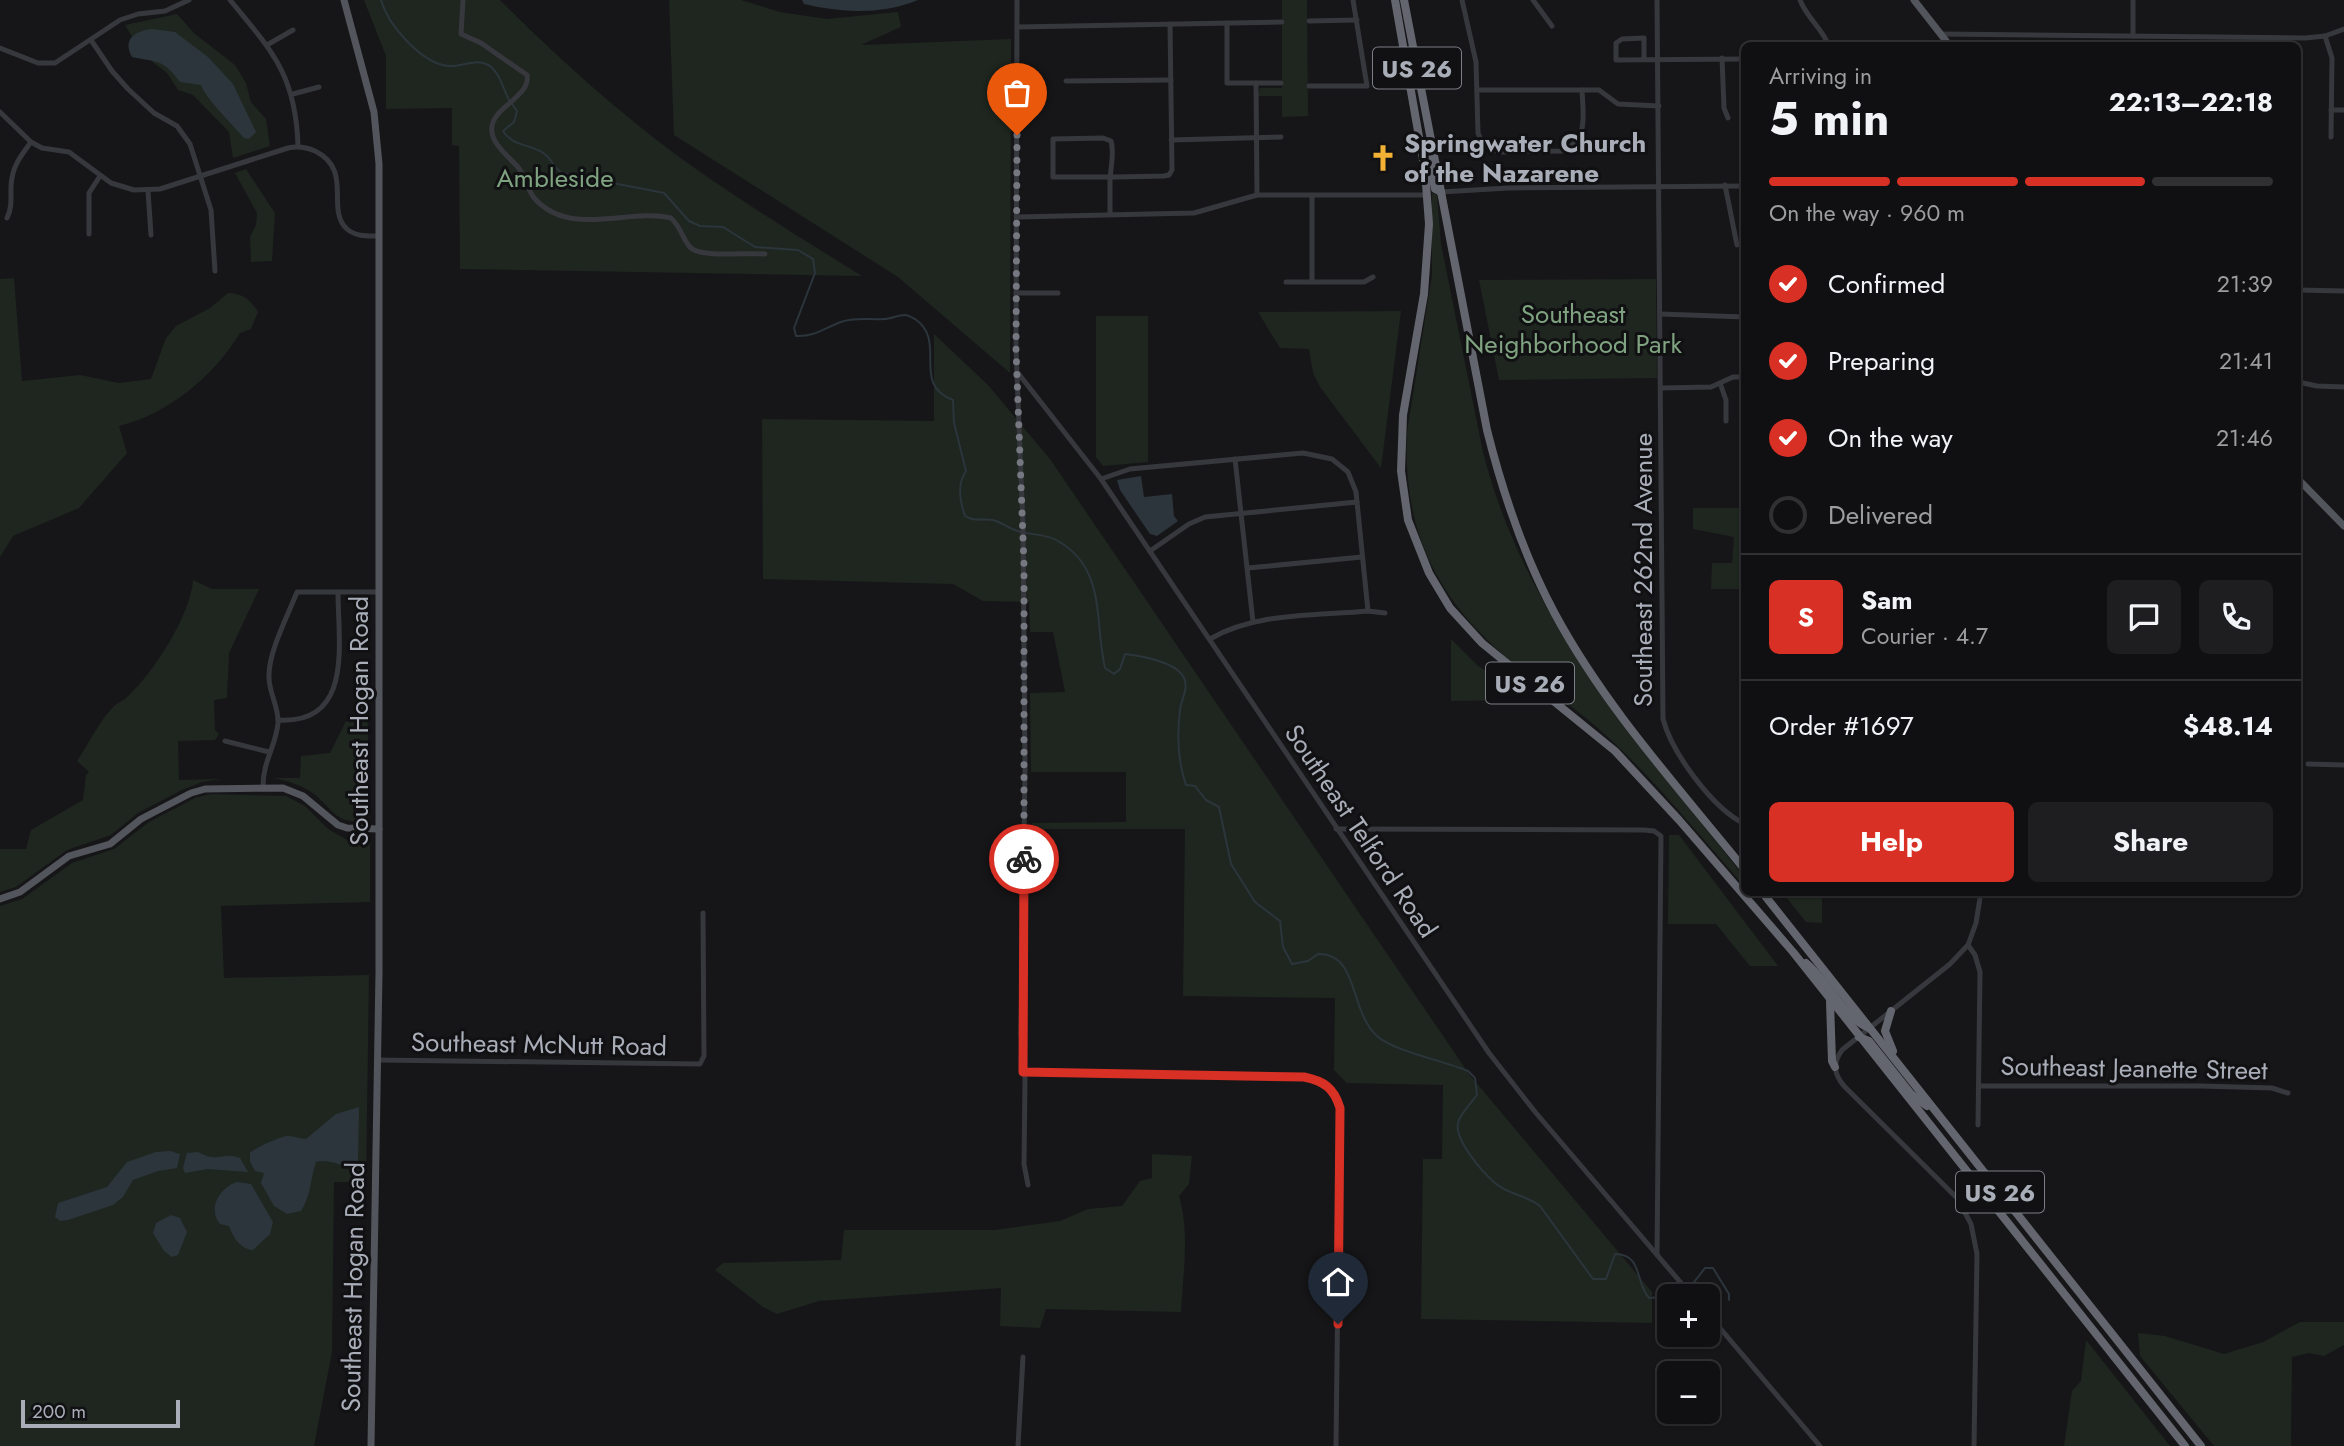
<!DOCTYPE html>
<meta charset="utf-8">
<style>
:root{--surface:#101012;--page:#1e1e20;--text:#f1f3f6;--muted:#9c9d9f;--line:#303032;--accent:#d93025}
body{margin:0;font-family:Jost,sans-serif;background:var(--page);color:var(--text);height:100vh;display:flex;flex-direction:column;font-size:26px;white-space:nowrap}
*{box-sizing:border-box;margin:0}
p{font-size:23px;color:var(--muted)}
.icon{flex:none;width:38px;height:38px;fill:none;stroke:currentColor;stroke-width:2;stroke-linecap:round;stroke-linejoin:round}
.map{position:relative;flex:1;overflow:hidden}
.sheet{position:absolute;left:1741px;top:42px;width:560px;height:854px;display:flex;flex-direction:column;background:var(--surface);border-radius:10px;box-shadow:0 2px 5px #0004,0 0 0 2px var(--line)}
.sheet>*{flex:none}
.controls{position:absolute;left:1657px;top:1284px;display:grid;gap:14px}
.controls a{display:grid;place-items:center;width:63px;height:63px;border-radius:10px;background:var(--surface);box-shadow:0 2px 5px #0004,0 0 0 2px var(--line);font-size:35px}
.scale{position:absolute;left:21px;bottom:18px;width:159px;box-sizing:border-box;padding-left:7px;border:4px solid #a8adb8;border-top:0;font-size:19px;line-height:24px;white-space:nowrap;color:#a8adb8;-webkit-text-stroke:5px #111113;paint-order:stroke}
.pin{position:absolute;display:grid;place-items:center;width:60px;height:60px;color:#fff;margin:-72px -30px;border-radius:50% 50% 50% 0;rotate:-45deg;box-shadow:0 0 7px #0007}
.pin .icon{rotate:45deg}
.courier{position:absolute;display:grid;place-items:center;width:70px;height:70px;margin:-35px;border:5px solid #d93025;border-radius:50%;background:#fff;color:#222;box-shadow:0 2px 9px #0007}
.headline em{font-style:normal;font-weight:700}
.headline div{display:flex;flex-direction:column-reverse}
.headline{display:flex;align-items:center;justify-content:space-between;height:119px;padding:0 28px}
h1{font-size:46px;font-weight:700;line-height:52px}
.bar{display:grid;grid-template-columns:repeat(4,1fr);gap:10px 7px;align-content:center;height:84px;padding:0 28px}
.bar i{height:9px;border-radius:5px;background:var(--line)}
.bar .selected{background:var(--accent)}
.bar p{grid-column:span 4}
.line{display:flex;align-items:center;gap:18px;padding:0 28px;border-top:2px solid var(--line)}
.line div{flex:1}
.round{display:grid;place-items:center;flex:none;width:74px;height:74px;border-radius:10px;background:var(--page)}
ol{padding:0 28px;list-style:none}
li{display:flex;align-items:center;gap:21px;height:77px}
li p{margin-inline-start:auto}
li .icon{padding:7px;border-radius:50%;background:var(--accent);color:#fff;stroke-width:4}
li:last-child{color:var(--muted)}
li i{width:38px;height:38px;border:4px solid var(--line);border-radius:50%}
.button{display:flex;gap:14px;margin-top:auto;padding:14px 28px}
.button a{flex:1;height:80px;border-radius:10px;background:var(--accent);color:#fff;font-size:28px;font-weight:700;line-height:80px;text-align:center}
.button a+a{background:var(--page);color:var(--text)}
.map>svg:first-child{display:block}
.green{fill:#1e261f}
.water{fill:#2c353c}
.lines{fill:none;stroke-linecap:round;stroke-linejoin:round}
.stream{stroke:#2c353c;stroke-width:2}
.minor{stroke:#37383d;stroke-width:5}
.major{stroke:#53555c;stroke-width:7}
.highway{stroke:#63666e;stroke-width:8}
.done{stroke:#757880;stroke-width:7;stroke-dasharray:0 12.6}
.route{stroke:#d93025;stroke-width:9}
.labels{text-anchor:middle;dominant-baseline:central;stroke-width:6;stroke-linejoin:round;paint-order:stroke}
.shield{fill:#111113;stroke:#7b7e86;stroke-width:2}
.shield-label{font-size:24px;font-weight:bold;fill:#a8adb8}
.poi-label{font-size:26px;font-weight:bold;fill:#a8adb8;stroke:#111113;text-anchor:start}
.park-label{font-size:26px;fill:#7fa381;stroke:#111113}
.street-label{font-size:26px;fill:#a8adb8;stroke:#111113}
</style>
<div class="map">
<svg width="2344" height="1446" viewBox="0 0 2344 1446">
<rect width="100%" height="100%" fill="#161618"/>
<g class="green">
<path d="M 364,0 L 500,0 C 557,57 617,111 682,159 C 740,201 801,238 862,276 L 460,269 L 459,146 L 452,145 L 452,108 L 386,109 L 386,56 Z"/>
<path d="M 669,0 L 741,0 L 780,12 L 827,19 L 898,12 L 901,27 L 861,45 L 1011,39 L 1010,373 L 898,277 L 674,135 Z"/>
<path d="M 1282,0 L 1307,0 L 1308,116 L 1282,117 L 1282,96 L 1258,96 L 1260,88 L 1282,88 Z"/>
<path d="M 177,14 L 195,34 L 235,65 L 246,83 L 251,102 L 266,119 L 270,146 L 233,158 L 229,132 L 193,95 L 178,90 L 167,73 L 142,54 L 125,25 Z"/>
<path d="M 246,169 L 275,213 L 272,261 L 251,262 L 250,237 L 256,225 L 257,213 L 235,173 Z"/>
<path d="M 1432,193 L 1437,195 L 1441,244 L 1483,452 C 1525,618 1641,746 1745,878 L 1745,887 C 1698,834 1654,778 1601,731 C 1575,707 1545,688 1517,666 C 1439,604 1402,533 1407,432 L 1432,275 Z"/>
<path d="M 14,278 L 22,381 L 80,375 L 119,383 L 151,379 L 166,338 L 176,326 L 210,308 L 228,293 C 243,294 250,299 258,312 L 251,329 L 240,333 C 215,375 167,415 119,426 L 127,453 L 79,508 L 13,536 L 0,557 L 0,279 Z"/>
<path d="M 1656,279 L 1657,378 L 1499,380 L 1479,280 Z"/>
<path d="M 1401,311 L 1381,468 L 1320,387 L 1313,373 L 1309,349 L 1280,348 L 1258,312 Z"/>
<path d="M 1096,316 L 1148,316 L 1148,462 L 1103,466 L 1096,457 Z"/>
<path d="M 934,334 L 988,385 L 1050,459 L 1469,1074 L 1652,1292 L 1652,1323 L 1421,1319 L 1423,1159 L 1442,1159 L 1443,1085 L 1347,1083 L 1334,1070 L 1335,998 L 1183,996 L 1185,829 L 1032,829 L 1032,823 L 1126,822 L 1126,772 L 1031,772 L 1030,693 L 1065,692 L 1053,632 L 1030,632 L 1029,602 L 983,601 L 953,584 L 763,579 L 762,419 L 934,421 Z"/>
<path d="M 1693,508 L 1745,508 L 1745,589 L 1711,589 L 1712,563 L 1732,563 L 1734,537 L 1693,529 Z"/>
<path d="M 193,580 L 212,589 L 259,589 L 229,653 L 227,698 L 214,700 L 215,730 L 219,734 L 215,740 L 178,741 L 179,780 L 222,779 L 202,782 L 182,790 L 138,813 L 111,835 L 67,850 L 16,887 L 0,892 L 0,849 L 26,849 L 31,830 L 83,800 L 86,775 L 89,772 L 77,761 C 89,744 99,721 114,706 C 117,703 123,701 127,697 C 153,674 191,614 193,580 Z"/>
<path d="M 1451,639 L 1477,665 L 1527,700 L 1451,701 Z"/>
<path d="M 367,702 L 370,816 L 364,822 C 333,822 335,811 314,794 C 302,785 288,781 274,778 L 300,778 L 301,756 L 330,753 L 345,723 Z"/>
<path d="M 210,794 L 286,796 L 305,806 L 328,829 L 349,841 L 366,838 L 370,840 L 370,902 L 221,906 L 224,978 L 369,975 L 366,1182 L 334,1182 L 332,1352 L 314,1446 L 0,1446 L 0,906 L 22,899 L 72,863 L 114,849 L 149,822 L 195,798 Z"/>
<path d="M 1669,835 L 1679,835 L 1778,966 L 1750,966 L 1716,924 L 1668,924 Z"/>
<path d="M 1783,893 L 1822,893 L 1822,923 L 1806,922 Z"/>
<path d="M 1152,1154 L 1192,1156 L 1189,1184 L 1179,1196 C 1190,1233 1183,1274 1181,1312 L 1046,1309 L 1040,1328 L 1000,1326 L 1001,1288 L 819,1301 L 777,1314 L 763,1307 L 715,1270 L 723,1263 L 841,1260 L 844,1230 L 995,1230 L 1060,1221 L 1088,1209 L 1122,1206 L 1140,1181 L 1152,1178 Z"/>
<path d="M 2300,1322 L 2344,1322 L 2344,1345 L 2324,1356 L 2309,1353 L 2292,1357 L 2291,1446 L 2214,1446 L 2140,1356 L 2138,1333 L 2165,1336 L 2224,1354 L 2263,1342 Z"/>
<path d="M 2086,1340 L 2170,1446 L 2064,1446 L 2072,1391 L 2081,1381 Z"/>
</g>
<g class="water">
<path d="M 802,0 L 918,0 C 881,15 842,13 804,4 Z"/>
<path d="M 152,29 L 175,32 L 208,57 L 233,84 L 256,132 L 249,139 L 244,138 C 231,123 207,100 201,85 L 180,82 C 162,58 158,63 132,57 C 122,39 135,31 152,29 Z"/>
<path d="M 1141,476 L 1144,497 L 1172,494 L 1174,516 L 1178,521 L 1157,536 L 1150,534 L 1120,490 L 1117,480 Z"/>
<path d="M 359,1107 L 358,1164 C 339,1169 332,1158 316,1162 C 310,1180 311,1196 301,1211 L 287,1214 L 274,1206 L 261,1183 L 264,1173 L 255,1171 L 250,1162 L 250,1153 C 255,1148 281,1136 288,1136 C 294,1136 300,1139 306,1139 L 336,1114 Z"/>
<path d="M 170,1151 L 180,1154 L 177,1168 L 158,1171 L 133,1180 L 123,1197 L 113,1205 L 68,1220 L 60,1221 L 55,1217 L 58,1203 L 107,1187 L 127,1162 L 156,1152 Z"/>
<path d="M 198,1152 C 220,1164 221,1151 240,1158 L 248,1172 L 208,1169 L 185,1173 L 183,1168 L 187,1153 Z"/>
<path d="M 237,1182 L 251,1184 L 273,1222 L 270,1234 L 253,1250 C 240,1249 233,1237 229,1226 L 220,1224 C 207,1209 220,1187 237,1182 Z"/>
<path d="M 171,1215 L 180,1218 L 187,1232 L 178,1255 L 172,1257 L 164,1251 L 153,1233 L 156,1223 Z"/>
</g>
<g class="lines">
<g class="stream">
<path d="M 381,0 C 388,25 421,63 448,66 C 461,67 474,59 486,64 C 499,69 503,89 509,100"/>
<path d="M 512,104 L 517,111 L 514,122 L 503,131 C 515,149 534,143 547,156 C 553,162 554,168 562,173 L 664,193 L 689,221 L 700,226 L 723,227 L 755,247 L 798,250 L 813,259 L 815,273 L 794,328 L 796,336 C 815,337 824,328 841,322 C 854,317 870,320 884,319 C 891,319 898,315 905,315 C 908,315 913,318 915,319 C 948,341 910,384 953,400 L 954,423 L 966,471 C 957,484 960,502 965,516 C 975,523 985,517 996,521 C 1004,524 1012,530 1021,532 C 1033,535 1047,534 1058,541 C 1107,569 1094,622 1105,668 L 1114,674 L 1120,669 L 1125,654 C 1141,656 1177,662 1184,678 C 1189,689 1181,699 1180,710 C 1177,734 1178,762 1186,785 L 1195,786 L 1206,800 L 1219,807 L 1231,864 L 1255,902 L 1280,921 L 1283,947 L 1292,964 L 1308,961 L 1318,954 C 1359,953 1349,1011 1377,1036 C 1393,1051 1445,1061 1468,1071 L 1475,1078 L 1477,1095 C 1471,1103 1460,1114 1458,1123 C 1454,1139 1482,1172 1495,1183 C 1507,1194 1526,1195 1540,1206 L 1593,1279 L 1606,1279 L 1615,1254 C 1643,1254 1635,1283 1649,1298 L 1661,1297 L 1670,1300"/>
<path d="M 1691,1286 L 1705,1268 L 1713,1268 L 1729,1294 L 1729,1300"/>
<path d="M 1677,1297 L 1683,1293"/>
</g>
<g class="minor">
<path d="M 230,0 C 273,52 296,76 298,146"/>
<path d="M 463,0 L 461,34 L 481,43 L 527,75 C 531,96 495,106 492,126 C 489,142 508,156 517,166 C 526,176 527,190 535,199 C 571,238 628,208 671,218 C 680,226 682,237 689,246 C 698,259 748,252 765,254"/>
<path d="M 1017,0 L 1016,350 L 1023,525 L 1025,769 L 1021,1034 L 1025,1079 L 1024,1164 L 1028,1185"/>
<path d="M 1462,0 L 1476,62 L 1478,133 L 1481,140 L 1493,150 L 1500,152 L 1563,151 C 1589,139 1583,114 1582,90"/>
<path d="M 1533,0 L 1552,26"/>
<path d="M 1657,0 L 1663,719 C 1672,753 1713,809 1745,824"/>
<path d="M 1800,0 C 1807,18 1822,28 1829,46"/>
<path d="M 2133,0 L 2133,36"/>
<path d="M 1309,21 L 1357,20"/>
<path d="M 1227,23 L 1227,83 L 1281,83"/>
<path d="M 1017,27 L 1282,22"/>
<path d="M 1941,34 L 2305,38 L 2325,36 L 2344,29"/>
<path d="M 2325,36 L 2332,58 L 2331,137"/>
<path d="M 91,40 L 112,71 L 128,89 L 154,113 L 177,126 L 190,144 L 211,210 L 215,271"/>
<path d="M 267,45 L 293,30"/>
<path d="M 1857,46 L 1859,46"/>
<path d="M 0,48 L 38,63 L 55,63 L 120,20 L 138,14 L 165,11 L 189,0"/>
<path d="M 1644,58 L 1644,38 L 1622,39 L 1616,43 L 1616,60 L 1745,59"/>
<path d="M 1722,58 L 1724,108 L 1728,118"/>
<path d="M 1066,81 L 1171,80"/>
<path d="M 1256,83 L 1257,195"/>
<path d="M 1309,86 L 1367,86 L 1353,0"/>
<path d="M 1477,90 L 1599,90 L 1618,104 L 1659,106"/>
<path d="M 293,94 L 319,87"/>
<path d="M 2331,110 L 2344,110"/>
<path d="M 0,112 L 31,142 L 42,148 L 69,152 L 111,183 L 134,190 L 160,189 L 288,148 C 297,146 306,147 315,151 C 354,170 325,209 347,229 C 356,237 368,236 379,236"/>
<path d="M 1171,140 L 1281,137"/>
<path d="M 1725,185 L 1737,245"/>
<path d="M 148,191 L 151,235"/>
<path d="M 1441,192 L 1508,188 L 1745,186"/>
<path d="M 1312,197 L 1312,282"/>
<path d="M 1110,214 L 1110,182 C 1110,168 1115,154 1111,141 L 1103,138 L 1053,139 L 1053,177 L 1116,177 L 1164,176 L 1169,175 L 1172,170 L 1170,24"/>
<path d="M 1017,217 L 1194,213 L 1257,195 L 1427,195"/>
<path d="M 7,218 C 14,204 9,192 12,178 C 14,164 23,153 31,142"/>
<path d="M 89,234 L 89,193 L 100,176"/>
<path d="M 1286,282 L 1364,282 L 1373,277"/>
<path d="M 2298,290 L 2344,291"/>
<path d="M 1016,293 L 1058,293"/>
<path d="M 1660,314 L 1745,317"/>
<path d="M 1018,373 L 1101,479 L 1489,1053 L 1536,1113 L 1693,1297"/>
<path d="M 2298,382 L 2317,386 L 2344,387"/>
<path d="M 1720,383 L 1726,400 L 1726,421"/>
<path d="M 1661,388 L 1711,387 L 1733,377 L 1745,377"/>
<path d="M 1235,459 L 1253,622"/>
<path d="M 1101,479 L 1130,469 L 1303,453 L 1332,459 L 1348,472 L 1356,492 L 1368,611"/>
<path d="M 1150,551 L 1189,524 L 1205,517 L 1357,502"/>
<path d="M 1248,568 L 1362,557"/>
<path d="M 1210,639 C 1256,612 1316,616 1368,611 L 1385,613"/>
<path d="M 278,720 C 354,725 338,643 338,592"/>
<path d="M 225,741 L 269,752"/>
<path d="M 2308,764 L 2344,765"/>
<path d="M 263,786 C 263,761 276,746 278,723 C 279,706 268,692 269,675 C 269,651 288,615 297,592 L 380,592"/>
<path d="M 1336,829 L 1644,830 L 1654,831 L 1661,836 L 1657,1255"/>
<path d="M 1968,945 L 1975,955 L 1980,972 L 1978,1125"/>
<path d="M 378,1060 L 700,1064 L 704,1056 L 703,913"/>
<path d="M 1023,1072 L 1304,1077 C 1323,1081 1334,1088 1340,1108 L 1336,1446"/>
<path d="M 1979,1086 L 2201,1086 L 2272,1088 L 2288,1093"/>
<path d="M 1708,1314 L 1820,1446"/>
<path d="M 1018,1446 L 1023,1357"/>
<path d="M 1974,1446 L 1977,1254 L 1971,1224 L 1957,1198 L 1845,1087 C 1834,1075 1832,1064 1842,1050 L 1950,964 L 1968,945 L 1976,923 L 1981,892"/>
</g>
<g class="major">
<path d="M 344,0 L 374,112 L 379,164 L 379,973 L 371,1446"/>
<path d="M 1914,0 L 1950,46"/>
<path d="M 2298,479 L 2344,526"/>
<path d="M 0,899 L 20,892 L 69,856 L 110,844 L 141,819 L 191,793 L 205,789 L 283,788 L 303,796 L 338,825 L 347,828 L 379,829"/>
</g>
<g class="highway">
<path d="M 1395,0 L 1425,171 L 1429,224 L 1424,294 L 1403,415 L 1401,471 L 1408,520 L 1429,573 L 1450,608 L 1482,643 L 1615,751 L 1679,820 L 1793,952 L 2185,1446"/>
<path d="M 1404,0 L 1487,430 C 1503,494 1524,556 1555,614 C 1605,707 1679,788 1745,870"/>
<path d="M 1429,159 L 1435,189 L 1441,192"/>
<path d="M 1762,892 L 2201,1446"/>
<path d="M 1806,963 C 1828,981 1845,1019 1869,1028"/>
<path d="M 1830,1002 L 1832,1061 L 1835,1067"/>
<path d="M 1891,1011 L 1885,1031 L 1893,1051"/>
<path d="M 1859,1037 L 1869,1041 L 1911,1094 L 1927,1106"/>
</g>
</g>
<g class="lines">
<path class="done" d="M 1017,135 L 1016,350 L 1024,565 L 1024,859"/>
<path class="route" d="M 1024,859 L 1023,1072 L 1304,1077 C 1324,1081 1334,1088 1340,1108 L 1338,1324"/>
</g>
<defs>
<symbol id="church-bare" viewBox="-9 -9 18 18"><path d="M-1.2-6h2.4v3.5h3.3v2.4h-3.3V6h-2.4V-.1h-3.3v-2.4h3.3Z" fill="#f2b134" stroke="#111113" stroke-width="2.5" paint-order="stroke"/></symbol>
</defs>
<g fill-rule="evenodd">
<use href="#church-bare" x="1364" y="139" width="38" height="38"/>
</g>
<g class="labels">
<g class="shield">
<rect x="1373" y="47.5" width="88" height="41" rx="5"/>
<rect x="1486" y="662.5" width="88" height="41" rx="5"/>
<rect x="1956" y="1171.5" width="88" height="41" rx="5"/>
</g>
<g class="shield-label">
<text x="1417" y="68">US 26</text>
<text x="1530" y="683">US 26</text>
<text x="2000" y="1192">US 26</text>
</g>
<g class="poi-label">
<text x="1404" y="143">Springwater Church<tspan x="1404" dy="30">of the Nazarene</tspan></text>
</g>
<g class="park-label">
<text x="555" y="178">Ambleside</text>
<text x="1573" y="314">Southeast<tspan x="1573" dy="30">Neighborhood Park</tspan></text>
</g>
<g class="street-label">
<text transform="translate(1643 570) rotate(-90)">Southeast 262nd Avenue</text>
<text transform="translate(359 721) rotate(-90)">Southeast Hogan Road</text>
<text transform="translate(1361 831) rotate(56)">Southeast Telford Road</text>
<text transform="translate(539 1044) rotate(1)">Southeast McNutt Road</text>
<text transform="translate(2134 1068) rotate(1)">Southeast Jeanette Street</text>
<text transform="translate(353 1287) rotate(-89)">Southeast Hogan Road</text>
</g>
</g>
</svg>
<div class="controls">
<a>+</a>
<a>−</a>
</div>
<div class="scale">200 m</div>
<div class="pin" style="left:1017px;top:135px;background:#ea580c"><svg class="icon" aria-label="bag" viewBox="0 0 24 24"><path d="M5 8h14l-1 12H6zM9 8a3 3 0 0 1 6 0"/></svg></div>
<div class="pin" style="left:1338px;top:1324px;background:#1f2937"><svg class="icon" aria-label="home" viewBox="0 0 24 24"><path d="M3 11l9-7 9 7M6 9v11h12V9"/></svg></div>
<div class="courier" style="left:1024px;top:859px"><svg class="icon" aria-label="bike" viewBox="0 0 24 24"><circle cx="6" cy="16" r="4"/><circle cx="18" cy="16" r="4"/><path d="M6 16l4-8h5l3 8M10 8l3 8H6M13 5h3"/></svg></div>
<section class="sheet">
<div class="headline"><div><h1>5 min</h1><p>Arriving in</p></div><em>22:13–22:18</em></div>
<div class="bar"><i class="selected"></i><i class="selected"></i><i class="selected"></i><i></i><p>On the way · 960 m</p></div>
<ol>
<li><svg class="icon" aria-label="check" viewBox="0 0 24 24"><path d="M5 12l5 5 9-10"/></svg>Confirmed<p>21:39</p></li>
<li><svg class="icon" aria-label="check" viewBox="0 0 24 24"><path d="M5 12l5 5 9-10"/></svg>Preparing<p>21:41</p></li>
<li><svg class="icon" aria-label="check" viewBox="0 0 24 24"><path d="M5 12l5 5 9-10"/></svg>On the way<p>21:46</p></li>
<li><i></i>Delivered</li>
</ol>
<div class="line" style="height:126px"><b class="round" style="background:var(--accent);color:#fff">S</b><div><b>Sam</b><p>Courier · 4.7</p></div><a class="round"><svg class="icon" aria-label="chat" viewBox="0 0 24 24"><path d="M4 5h16v11H9l-5 4z"/></svg></a><a class="round"><svg class="icon" aria-label="phone" viewBox="0 0 24 24"><path d="M5 4h4l2 5-3 2q2 4 5 5l2-3 5 2v4C11 20 4 13 5 4z"/></svg></a></div>
<div class="line" style="height:91px"><div>Order #1697</div><b>$48.14</b></div>
<div class="button"><a>Help</a><a>Share</a></div>
</section>
</div>
